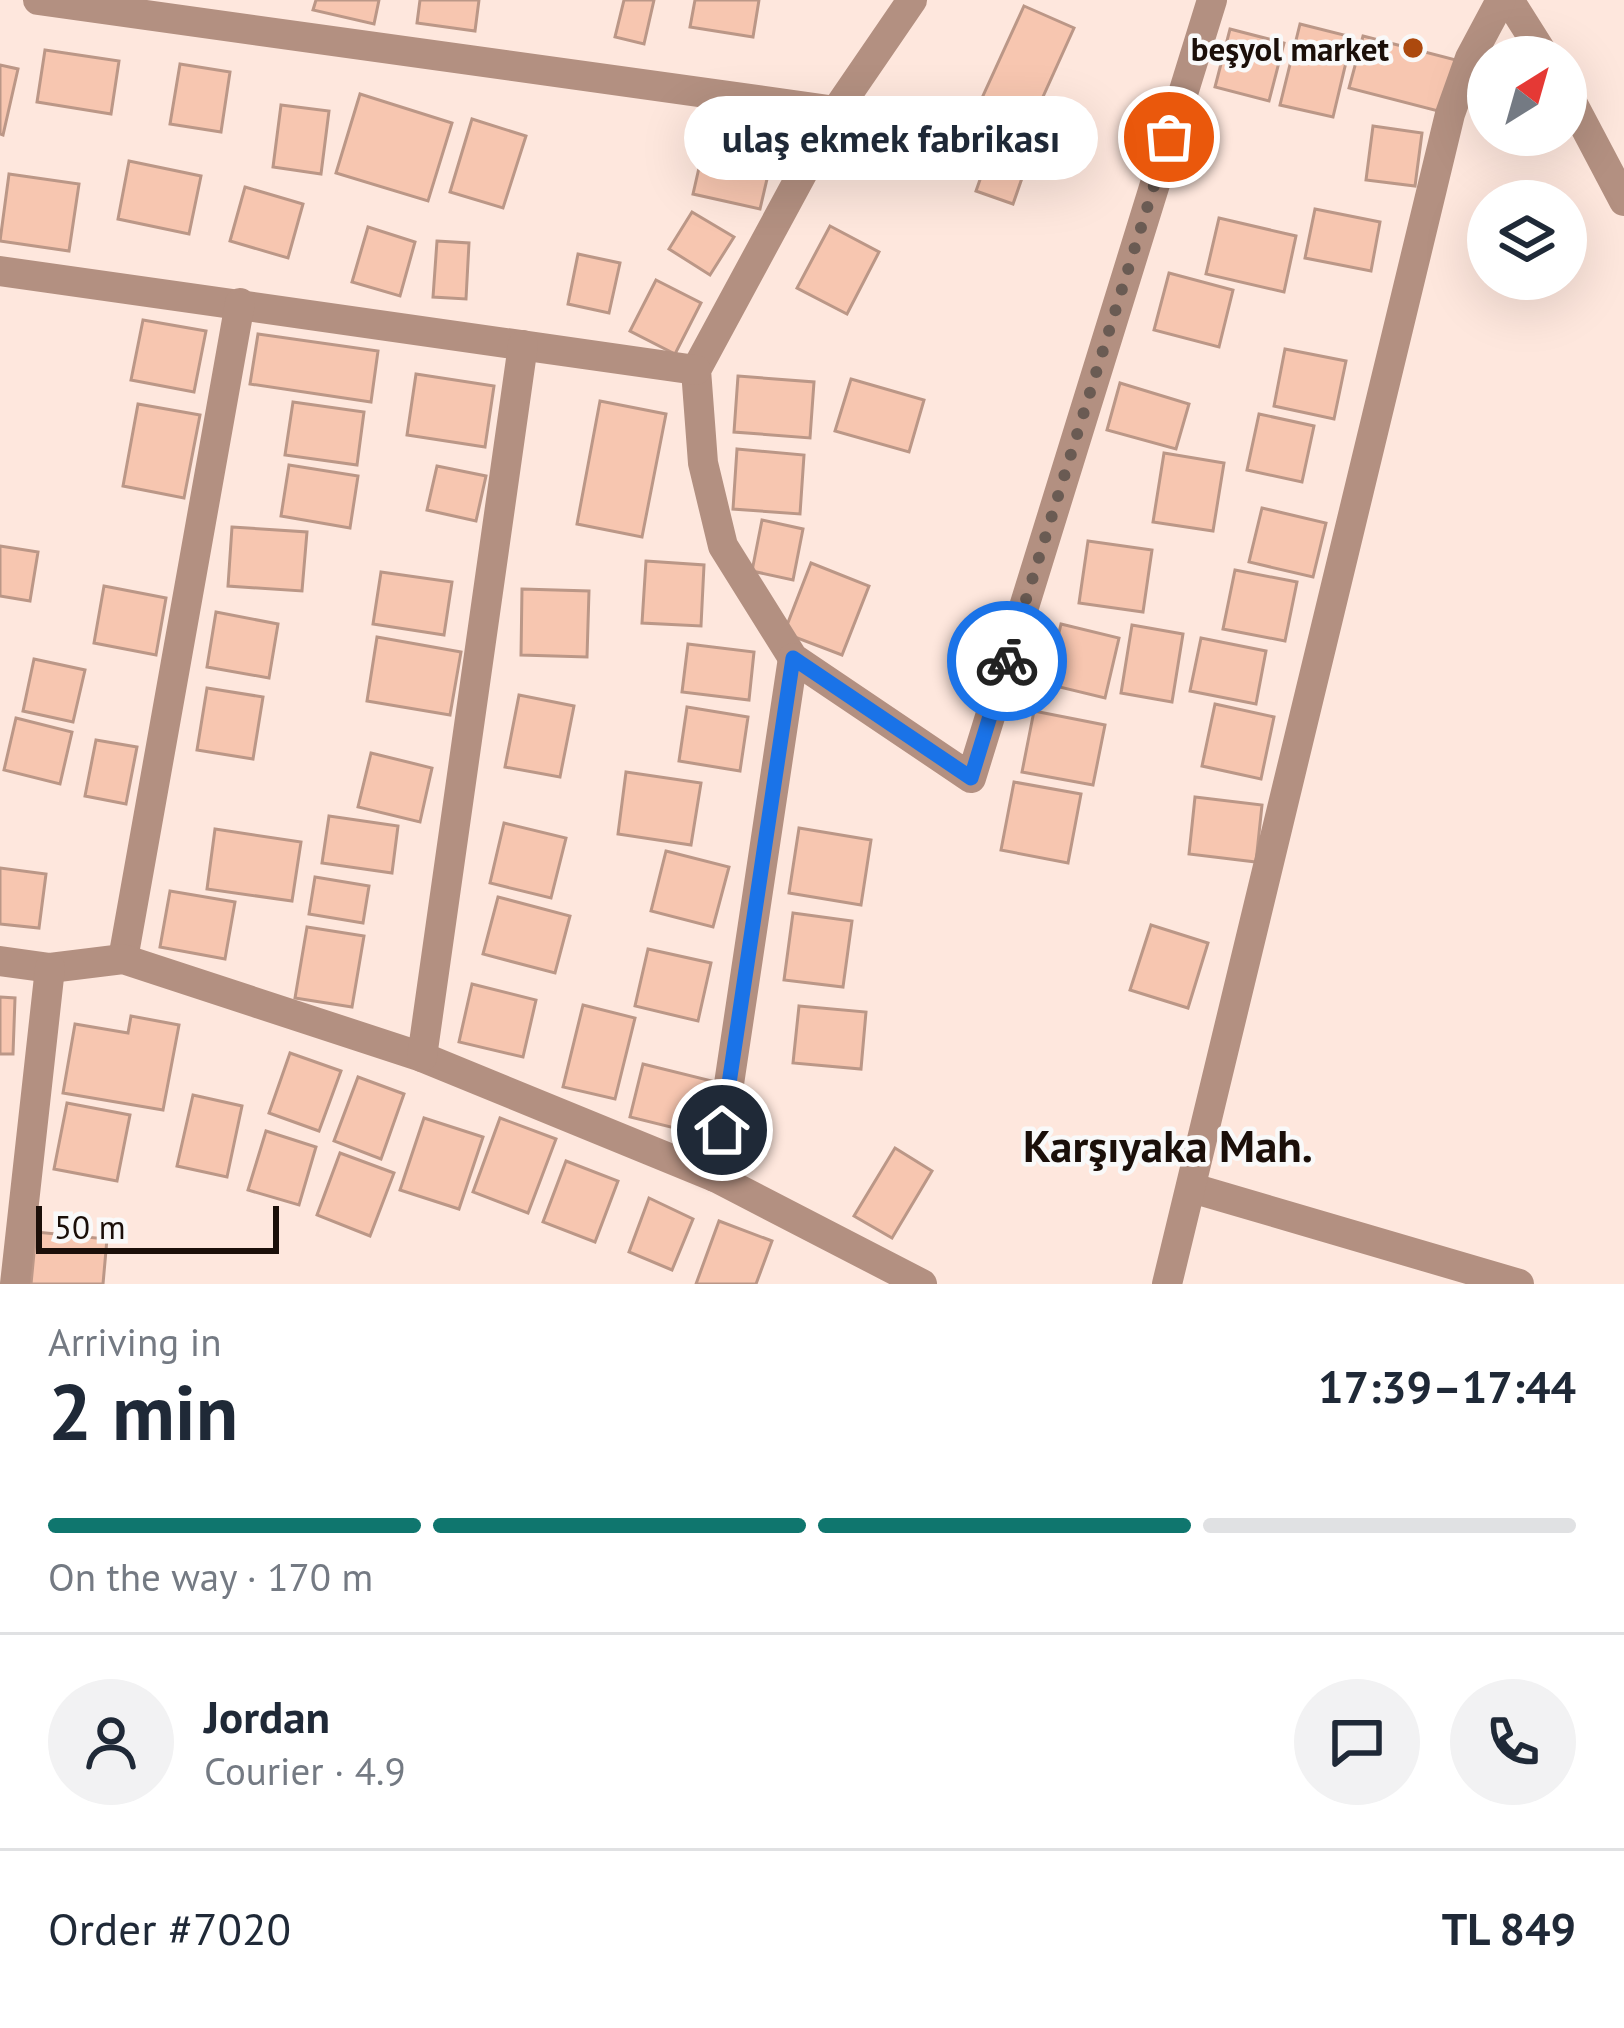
<!DOCTYPE html>
<meta charset="utf-8">
<style>
:root{--surface:#fff;--page:#f2f2f3;--text:#1f2937;--muted:#747a83;--line:#e0e1e3;--accent:#0f766e}
body{margin:0;font-family:"PT Sans",sans-serif;background:var(--page);color:var(--text);height:100vh;display:flex;flex-direction:column;font-size:45px;white-space:nowrap}
*{box-sizing:border-box;margin:0}
p{font-size:39px;color:var(--muted)}
.icon{flex:none;width:66px;height:66px;fill:none;stroke:currentColor;stroke-width:2;stroke-linecap:round;stroke-linejoin:round}
.map{position:relative;height:1284px;overflow:hidden}
.details{display:flex;flex-direction:column;background:var(--surface);flex:1}
.details>*{flex:none}
.needle{width:78px;rotate:37deg}
.fabs{position:absolute;left:1467px;top:36px;display:grid;gap:24px}
.fabs a{display:grid;place-items:center;width:120px;height:120px;border-radius:50%;background:var(--surface);box-shadow:0 12px 48px #0002;font-size:60px}
.scale{position:absolute;left:36px;bottom:30px;width:243px;box-sizing:border-box;padding-left:12px;border:6px solid #1b0f09;border-top:0;font-size:33px;line-height:42px;white-space:nowrap;color:#1b0f09;-webkit-text-stroke:9px #f9f9f9;paint-order:stroke}
.pin{position:absolute;display:grid;place-items:center;width:102px;height:102px;color:#fff;margin:-51px;border:6px solid #fff;border-radius:50%;box-shadow:0 3px 12px #0007}
.courier{position:absolute;display:grid;place-items:center;width:120px;height:120px;margin:-60px;border:9px solid #1a73e8;border-radius:50%;background:#fff;color:#222;box-shadow:0 3px 15px #0007}
.bubble{position:absolute;height:84px;border-radius:42px;background:var(--surface);box-shadow:0 12px 48px #0002;font-size:39px;font-weight:700;line-height:84px;text-align:center}
.summary em{font-style:normal;font-weight:700}
.summary div{display:flex;flex-direction:column-reverse}
.summary{display:flex;align-items:center;justify-content:space-between;height:204px;padding:0 48px}
h1{font-size:78px;font-weight:700;line-height:90px}
.bar{display:grid;grid-template-columns:repeat(4,1fr);gap:18px 12px;align-content:center;height:144px;padding:0 48px}
.bar i{height:15px;border-radius:9px;background:var(--line)}
.bar .active{background:var(--accent)}
.bar p{grid-column:span 4}
.line{display:flex;align-items:center;gap:30px;padding:0 48px;border-top:3px solid var(--line)}
.line div{flex:1}
.round{display:grid;place-items:center;flex:none;width:126px;height:126px;border-radius:63px;background:var(--page)}
.map>svg:first-child{display:block}
.building{fill:#f7c6b0;stroke:#bb9787;stroke-width:3}
.lines{fill:none;stroke-linecap:round;stroke-linejoin:round}
.minor{stroke:#b39081;stroke-width:30}
.done{stroke:#6a5b53;stroke-width:12;stroke-dasharray:0 21.6}
.route{stroke:#1a73e8;stroke-width:15}
.poi-dot{fill:#ac490e;stroke:#f9f9f9;stroke-width:4.5}
.labels{text-anchor:middle;dominant-baseline:central;stroke-width:9;stroke-linejoin:round;paint-order:stroke}
.poi-label{font-size:33px;font-weight:bold;fill:#1b0f09;stroke:#f9f9f9;text-anchor:end}
.district-label{font-size:45px;font-weight:bold;fill:#1b0f09;stroke:#f9f9f9}
</style>
<div class="map">
<svg width="1624" height="1284" viewBox="0 0 1624 1284">
<rect width="100%" height="100%" fill="#fee7dd"/>
<g class="building">
<path d="M 316,0 L 379,0 L 374,24 L 313,10 Z"/>
<path d="M 420,0 L 479,0 L 475,31 L 417,23 Z"/>
<path d="M 624,0 L 654,0 L 644,44 L 615,37 Z"/>
<path d="M 695,0 L 759,0 L 753,37 L 690,27 Z"/>
<path d="M 1024,6 L 1074,28 L 1032,121 L 982,98 Z"/>
<path d="M 1300,24 L 1352,37 L 1333,117 L 1280,105 Z"/>
<path d="M 1230,29 L 1284,43 L 1269,101 L 1215,87 Z"/>
<path d="M 1363,36 L 1456,60 L 1442,112 L 1349,88 Z"/>
<path d="M 45,50 L 119,61 L 111,114 L 37,102 Z"/>
<path d="M 180,64 L 230,72 L 221,132 L 170,124 Z"/>
<path d="M 0,65 L 18,69 L 3,135 L 0,134 Z"/>
<path d="M 360,94 L 452,123 L 428,201 L 336,173 Z"/>
<path d="M 281,105 L 329,111 L 321,174 L 273,167 Z"/>
<path d="M 472,119 L 526,136 L 503,208 L 450,192 Z"/>
<path d="M 1000,123 L 1037,135 L 1013,204 L 976,191 Z"/>
<path d="M 1373,126 L 1422,133 L 1415,186 L 1366,180 Z"/>
<path d="M 707,133 L 774,149 L 760,209 L 693,194 Z"/>
<path d="M 129,161 L 201,176 L 189,234 L 118,219 Z"/>
<path d="M 9,174 L 79,184 L 69,251 L 0,241 Z"/>
<path d="M 245,187 L 303,204 L 288,258 L 230,241 Z"/>
<path d="M 1315,209 L 1380,222 L 1371,271 L 1305,258 Z"/>
<path d="M 692,212 L 734,237 L 710,275 L 669,249 Z"/>
<path d="M 1219,218 L 1296,236 L 1284,292 L 1206,274 Z"/>
<path d="M 830,226 L 879,252 L 847,314 L 797,288 Z"/>
<path d="M 368,227 L 415,242 L 400,296 L 352,282 Z"/>
<path d="M 437,241 L 469,243 L 466,299 L 433,297 Z"/>
<path d="M 578,254 L 620,263 L 609,313 L 568,304 Z"/>
<path d="M 1169,273 L 1233,290 L 1219,347 L 1154,330 Z"/>
<path d="M 656,280 L 701,303 L 675,354 L 630,331 Z"/>
<path d="M 143,320 L 206,331 L 194,392 L 131,380 Z"/>
<path d="M 258,334 L 378,351 L 371,402 L 250,384 Z"/>
<path d="M 1285,349 L 1346,361 L 1334,419 L 1274,406 Z"/>
<path d="M 416,374 L 494,386 L 485,447 L 407,435 Z"/>
<path d="M 738,376 L 814,382 L 810,438 L 734,432 Z"/>
<path d="M 851,379 L 924,400 L 909,452 L 835,431 Z"/>
<path d="M 1120,383 L 1189,404 L 1176,449 L 1107,430 Z"/>
<path d="M 600,401 L 666,414 L 642,537 L 577,524 Z"/>
<path d="M 293,402 L 364,412 L 357,465 L 285,455 Z"/>
<path d="M 138,404 L 200,415 L 184,498 L 123,486 Z"/>
<path d="M 1259,414 L 1314,426 L 1302,482 L 1247,470 Z"/>
<path d="M 737,449 L 804,455 L 800,514 L 733,509 Z"/>
<path d="M 1164,453 L 1224,463 L 1213,531 L 1153,522 Z"/>
<path d="M 289,465 L 358,476 L 350,528 L 281,516 Z"/>
<path d="M 437,466 L 486,476 L 476,521 L 427,510 Z"/>
<path d="M 1262,508 L 1326,523 L 1313,577 L 1249,562 Z"/>
<path d="M 762,520 L 803,529 L 793,580 L 752,571 Z"/>
<path d="M 232,527 L 307,532 L 302,591 L 228,586 Z"/>
<path d="M 1088,541 L 1152,550 L 1143,612 L 1079,603 Z"/>
<path d="M 0,546 L 38,552 L 30,601 L 0,596 Z"/>
<path d="M 646,561 L 704,565 L 701,626 L 642,623 Z"/>
<path d="M 811,563 L 869,586 L 842,655 L 784,633 Z"/>
<path d="M 1235,570 L 1297,582 L 1285,641 L 1223,629 Z"/>
<path d="M 381,572 L 452,582 L 444,635 L 373,624 Z"/>
<path d="M 104,586 L 166,598 L 156,655 L 94,643 Z"/>
<path d="M 522,589 L 589,591 L 587,657 L 521,655 Z"/>
<path d="M 216,612 L 278,624 L 269,678 L 207,667 Z"/>
<path d="M 1061,624 L 1119,638 L 1105,698 L 1047,684 Z"/>
<path d="M 1132,625 L 1183,634 L 1172,702 L 1121,693 Z"/>
<path d="M 377,637 L 461,652 L 450,715 L 367,701 Z"/>
<path d="M 1201,638 L 1266,651 L 1256,704 L 1190,691 Z"/>
<path d="M 688,644 L 754,652 L 749,700 L 682,692 Z"/>
<path d="M 34,659 L 85,670 L 73,722 L 23,711 Z"/>
<path d="M 207,688 L 263,697 L 253,759 L 197,750 Z"/>
<path d="M 519,695 L 574,706 L 560,777 L 505,767 Z"/>
<path d="M 1215,704 L 1274,717 L 1261,779 L 1202,766 Z"/>
<path d="M 687,707 L 748,717 L 740,771 L 679,761 Z"/>
<path d="M 1034,711 L 1105,725 L 1093,785 L 1022,772 Z"/>
<path d="M 16,718 L 72,732 L 60,784 L 4,770 Z"/>
<path d="M 96,740 L 137,747 L 126,804 L 85,796 Z"/>
<path d="M 371,753 L 432,768 L 420,822 L 358,807 Z"/>
<path d="M 626,772 L 701,783 L 691,845 L 618,834 Z"/>
<path d="M 1014,782 L 1081,794 L 1068,863 L 1001,850 Z"/>
<path d="M 1195,797 L 1262,805 L 1256,862 L 1189,854 Z"/>
<path d="M 329,816 L 398,826 L 392,873 L 322,863 Z"/>
<path d="M 504,823 L 566,838 L 551,898 L 490,883 Z"/>
<path d="M 799,828 L 871,840 L 861,905 L 789,893 Z"/>
<path d="M 215,829 L 301,842 L 292,901 L 207,889 Z"/>
<path d="M 666,851 L 729,867 L 713,927 L 651,911 Z"/>
<path d="M 0,868 L 46,874 L 39,928 L 0,924 Z"/>
<path d="M 315,877 L 369,886 L 363,923 L 309,914 Z"/>
<path d="M 170,891 L 235,902 L 225,959 L 160,947 Z"/>
<path d="M 498,897 L 570,916 L 555,973 L 483,954 Z"/>
<path d="M 793,913 L 852,921 L 843,987 L 784,980 Z"/>
<path d="M 1151,925 L 1208,943 L 1188,1008 L 1130,990 Z"/>
<path d="M 307,927 L 364,936 L 352,1007 L 295,998 Z"/>
<path d="M 648,949 L 711,963 L 698,1021 L 635,1006 Z"/>
<path d="M 472,984 L 536,1000 L 523,1057 L 459,1042 Z"/>
<path d="M 0,997 L 15,998 L 13,1054 L 0,1054 Z"/>
<path d="M 583,1005 L 635,1018 L 615,1099 L 563,1087 Z"/>
<path d="M 799,1006 L 866,1012 L 861,1069 L 793,1063 Z"/>
<path d="M 131,1016 L 179,1025 L 163,1110 L 63,1093 L 75,1024 L 128,1033 Z"/>
<path d="M 290,1053 L 341,1071 L 319,1131 L 269,1113 Z"/>
<path d="M 643,1064 L 716,1082 L 703,1135 L 630,1117 Z"/>
<path d="M 358,1077 L 404,1094 L 381,1159 L 334,1141 Z"/>
<path d="M 193,1095 L 242,1106 L 227,1177 L 177,1166 Z"/>
<path d="M 67,1103 L 130,1115 L 117,1181 L 54,1169 Z"/>
<path d="M 424,1118 L 483,1137 L 459,1209 L 400,1190 Z"/>
<path d="M 500,1118 L 556,1139 L 528,1213 L 473,1192 Z"/>
<path d="M 266,1131 L 316,1147 L 299,1205 L 248,1190 Z"/>
<path d="M 895,1148 L 932,1171 L 892,1238 L 854,1216 Z"/>
<path d="M 340,1153 L 394,1173 L 370,1236 L 317,1215 Z"/>
<path d="M 566,1161 L 618,1181 L 595,1242 L 543,1222 Z"/>
<path d="M 649,1198 L 693,1219 L 672,1270 L 629,1252 Z"/>
<path d="M 719,1221 L 772,1241 L 756,1284 L 696,1284 Z"/>
<path d="M 36,1232 L 107,1239 L 103,1284 L 31,1284 Z"/>
</g>
<g class="lines">
<g class="minor">
<path d="M 38,0 L 836,111"/>
<path d="M 912,0 L 836,111 L 696,370 L 703,463 L 723,546 L 793,658 L 971,778 L 1212,0"/>
<path d="M 1509,0 L 1545,57"/>
<path d="M 1566,91 L 1624,201"/>
<path d="M 0,271 L 696,370"/>
<path d="M 123,959 L 240,303"/>
<path d="M 0,961 L 50,968 L 123,959 L 422,1057 L 715,1177 L 922,1284"/>
<path d="M 422,1057 L 523,345"/>
<path d="M 715,1177 L 793,658"/>
<path d="M 1192,1188 L 1519,1284"/>
<path d="M 15,1284 L 50,968"/>
<path d="M 1167,1284 L 1450,114 L 1470,58 L 1501,0"/>
</g>
</g>
<g class="lines">
<path class="done" d="M 1007,661 L 1169,137"/>
<path class="route" d="M 722,1130 L 793,658 L 971,778 L 1007,661"/>
</g>
<circle class="poi-dot" cx="1413" cy="48" r="12"/>
<g class="labels">
<g class="poi-label">
<text x="1389" y="48">beşyol market</text>
</g>
<g class="district-label">
<text x="1168" y="1145">Karşıyaka Mah.</text>
</g>
</g>
</svg>
<div class="fabs">
<a><svg class="needle" viewBox="-14 -14 28 28"><path d="M0-13l5 13h-10z" fill="#e53935"/><path d="M0 13l5-13h-10z" fill="#747a83"/></svg></a>
<a><svg class="icon" aria-label="layers" viewBox="0 0 24 24"><path d="M12 4l9 5-9 5-9-5zM3 14l9 5 9-5"/></svg></a>
</div>
<div class="scale">50 m</div>
<div class="pin" style="left:1169px;top:137px;background:#ea580c"><svg class="icon" aria-label="bag" viewBox="0 0 24 24"><path d="M5 8h14l-1 12H6zM9 8a3 3 0 0 1 6 0"/></svg></div>
<div class="pin" style="left:722px;top:1130px;background:#1f2937"><svg class="icon" aria-label="home" viewBox="0 0 24 24"><path d="M3 11l9-7 9 7M6 9v11h12V9"/></svg></div>
<div class="courier" style="left:1007px;top:661px"><svg class="icon" aria-label="bike" viewBox="0 0 24 24"><circle cx="6" cy="16" r="4"/><circle cx="18" cy="16" r="4"/><path d="M6 16l4-8h5l3 8M10 8l3 8H6M13 5h3"/></svg></div>
<div class="bubble" style="left:684px;top:96px;width:414px">ulaş ekmek fabrikası</div>
</div>
<section class="details">
<div class="summary"><div><h1>2 min</h1><p>Arriving in</p></div><em>17:39–17:44</em></div>
<div class="bar"><i class="active"></i><i class="active"></i><i class="active"></i><i></i><p>On the way · 170 m</p></div>
<div class="line" style="height:216px"><a class="round"><svg class="icon" aria-label="person" viewBox="0 0 24 24"><circle cx="12" cy="8" r="4"/><path d="M4 21q1-7 8-7t8 7"/></svg></a><div><b>Jordan</b><p>Courier · 4.9</p></div><a class="round"><svg class="icon" aria-label="chat" viewBox="0 0 24 24"><path d="M4 5h16v11H9l-5 4z"/></svg></a><a class="round"><svg class="icon" aria-label="phone" viewBox="0 0 24 24"><path d="M5 4h4l2 5-3 2q2 4 5 5l2-3 5 2v4C11 20 4 13 5 4z"/></svg></a></div>
<div class="line" style="height:156px"><div>Order #7020</div><b>TL 849</b></div>
</section>
